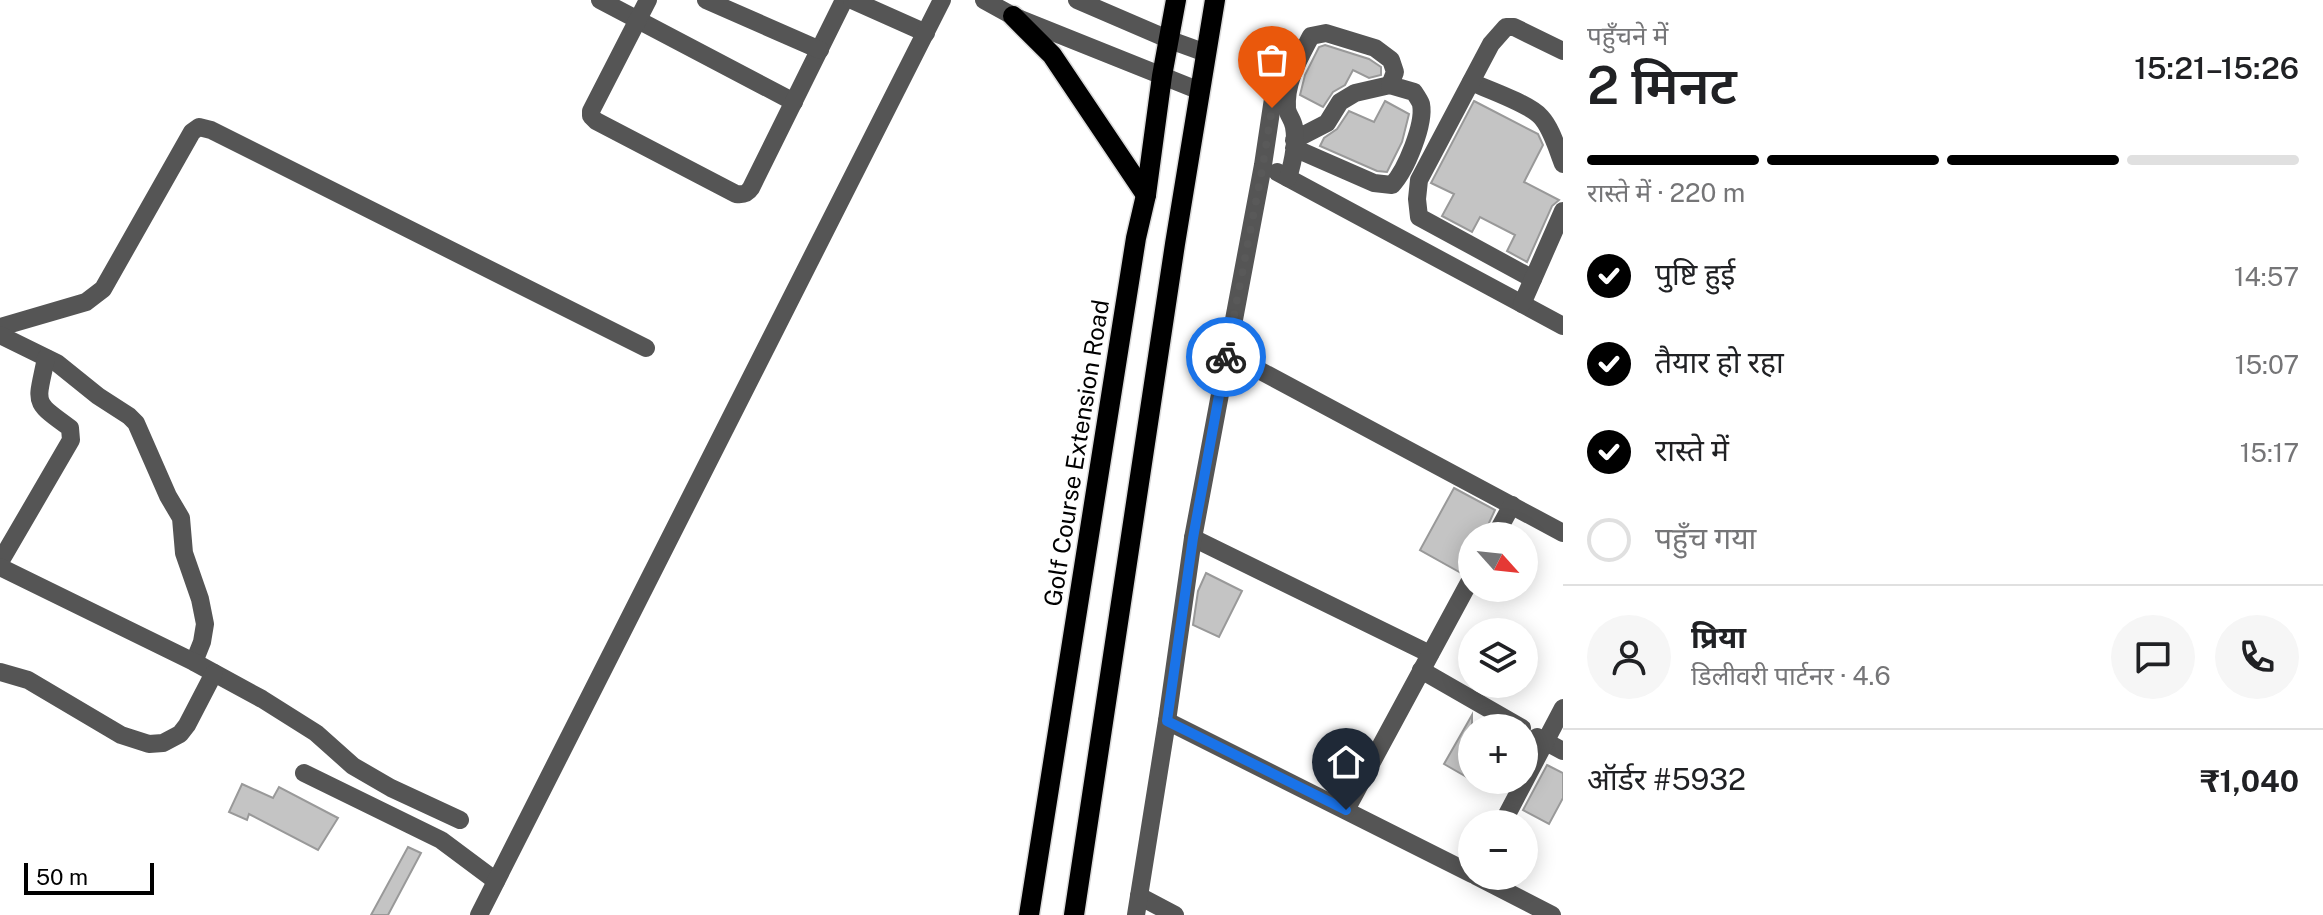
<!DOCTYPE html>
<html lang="hi">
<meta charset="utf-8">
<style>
:root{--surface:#fff;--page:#f6f6f6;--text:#202124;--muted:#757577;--line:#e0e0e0;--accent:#000}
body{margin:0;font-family:"Public Sans","Noto Sans Devanagari",sans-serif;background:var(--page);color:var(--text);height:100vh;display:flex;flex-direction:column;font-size:30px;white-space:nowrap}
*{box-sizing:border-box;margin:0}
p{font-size:26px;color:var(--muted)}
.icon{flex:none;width:44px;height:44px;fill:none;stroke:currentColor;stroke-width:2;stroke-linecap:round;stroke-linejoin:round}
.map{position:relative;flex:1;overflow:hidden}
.drawer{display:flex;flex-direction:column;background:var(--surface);width:760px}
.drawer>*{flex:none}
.needle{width:52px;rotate:117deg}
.buttons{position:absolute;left:1458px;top:522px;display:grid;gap:16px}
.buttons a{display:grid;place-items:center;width:80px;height:80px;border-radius:50%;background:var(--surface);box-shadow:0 4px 20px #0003;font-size:40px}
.scale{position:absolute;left:24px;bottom:20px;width:130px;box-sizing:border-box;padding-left:8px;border:4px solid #000;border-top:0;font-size:22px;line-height:28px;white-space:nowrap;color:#000;-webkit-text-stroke:6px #fff;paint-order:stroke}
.pin{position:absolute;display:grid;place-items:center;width:68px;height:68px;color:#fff;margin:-82px -34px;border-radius:50% 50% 50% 0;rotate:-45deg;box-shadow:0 0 8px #0007}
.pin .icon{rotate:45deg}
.courier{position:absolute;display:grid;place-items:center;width:80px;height:80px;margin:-40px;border:6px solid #1a73e8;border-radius:50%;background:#fff;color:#222;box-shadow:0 2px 10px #0007}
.summary em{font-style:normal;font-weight:600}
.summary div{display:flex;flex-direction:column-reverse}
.summary{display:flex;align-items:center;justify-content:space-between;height:136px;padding:0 24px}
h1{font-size:52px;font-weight:600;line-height:60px}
.bar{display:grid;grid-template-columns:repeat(4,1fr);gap:12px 8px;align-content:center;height:96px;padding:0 24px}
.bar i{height:10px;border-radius:6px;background:var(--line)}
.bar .active{background:var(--accent)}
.bar p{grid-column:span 4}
.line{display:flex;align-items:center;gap:20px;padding:0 24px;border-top:2px solid var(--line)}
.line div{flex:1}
.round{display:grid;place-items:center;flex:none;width:84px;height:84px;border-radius:42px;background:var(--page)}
ol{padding:0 24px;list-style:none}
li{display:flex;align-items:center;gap:24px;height:88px}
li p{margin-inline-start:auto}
li .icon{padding:8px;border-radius:50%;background:var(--accent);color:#fff;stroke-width:4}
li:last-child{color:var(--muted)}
li i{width:44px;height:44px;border:4px solid var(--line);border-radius:50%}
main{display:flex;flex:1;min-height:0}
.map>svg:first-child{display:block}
.building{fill:#c4c4c4;stroke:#999;stroke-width:2}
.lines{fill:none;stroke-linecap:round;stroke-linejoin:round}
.major-casing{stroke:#dbdbdb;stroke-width:23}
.minor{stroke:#555;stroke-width:18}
.major{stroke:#000;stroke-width:20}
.done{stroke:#595959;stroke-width:8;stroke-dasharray:0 14.4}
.route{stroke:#1a73e8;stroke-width:10}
.labels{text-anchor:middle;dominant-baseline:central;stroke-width:6;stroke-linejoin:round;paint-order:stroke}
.street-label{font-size:24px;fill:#000;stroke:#fff}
</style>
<main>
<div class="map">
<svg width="1563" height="915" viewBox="0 0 1563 915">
<rect width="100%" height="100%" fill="#fff"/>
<g class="building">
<path d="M 1325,45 L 1369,59 L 1381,67 L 1381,75 L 1369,78 L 1353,70 L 1345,85 L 1333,92 L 1323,107 L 1300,95 L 1305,75 L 1319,47 Z"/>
<path d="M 1385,101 L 1409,114 L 1402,142 L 1387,172 L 1377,171 L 1320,146 L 1324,138 L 1337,129 L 1349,111 L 1374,122 Z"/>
<path d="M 1474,101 L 1538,134 L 1543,145 L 1524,182 L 1559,200 L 1552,206 L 1527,262 L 1507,251 L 1515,235 L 1480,217 L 1472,232 L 1442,216 L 1454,194 L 1431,183 Z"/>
<path d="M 1454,488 L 1495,510 L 1483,536 L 1472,536 L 1472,556 L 1461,573 L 1420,550 Z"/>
<path d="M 1206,573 L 1242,591 L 1219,637 L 1193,625 L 1198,591 Z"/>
<path d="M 1472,715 L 1472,780 L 1444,764 Z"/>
<path d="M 1547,765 L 1563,773 L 1563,798 L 1549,824 L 1523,810 Z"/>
<path d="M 242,784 L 273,798 L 279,787 L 338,818 L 318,850 L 249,814 L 247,820 L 229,812 Z"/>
<path d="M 408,847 L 421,853 L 388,915 L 371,915 Z"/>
</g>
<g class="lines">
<defs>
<g id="major">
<path d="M 1013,16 L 1052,55 L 1146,195"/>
<path d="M 1029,915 L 1136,238 L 1146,195 L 1162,76 L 1176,0"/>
<path d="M 1074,915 L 1175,244 L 1215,0"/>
</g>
</defs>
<use href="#major" class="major-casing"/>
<g class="minor">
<path d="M 600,0 L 794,102"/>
<path d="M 648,0 L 591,111 L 591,116 L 596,121 L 736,194 C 743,195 747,194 751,188 L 844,0"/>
<path d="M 706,0 L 820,50"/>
<path d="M 852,0 L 926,33"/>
<path d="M 984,0 L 1013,16 L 1200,91"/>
<path d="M 1077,0 L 1170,40 L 1206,53"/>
<path d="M 1471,82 C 1487,89 1530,104 1541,117 C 1552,129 1557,149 1563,164"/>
<path d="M 1294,140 L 1327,123 L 1340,102 L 1355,93 L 1390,85"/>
<path d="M 1277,172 L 1563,326"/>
<path d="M 1288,178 C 1293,162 1297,143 1294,127 C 1293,120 1288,115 1287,109 C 1285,82 1299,59 1311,36 L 1326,33 L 1375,48 L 1391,60 L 1395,72 L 1390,85 L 1414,92 C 1416,95 1420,101 1421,104 C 1425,124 1406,170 1392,185 L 1374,183 L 1294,148"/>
<path d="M 1533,279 L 1419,217 L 1417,199 L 1419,180 L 1491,44 L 1506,27 L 1514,27 L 1563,51"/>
<path d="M 1522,304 L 1563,211"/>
<path d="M 0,327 L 86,302 L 103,289 L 192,132 L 199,127 L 211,130 L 646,348"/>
<path d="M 0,335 L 57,363 L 98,396 L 129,416 L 136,423 L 168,496 L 181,518 L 184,553 L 200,599 L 205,624 L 202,642 L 194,662"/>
<path d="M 1227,353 L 1563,533"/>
<path d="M 1495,536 L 1512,505"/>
<path d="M 1193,538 L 1430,654"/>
<path d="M 0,562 L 71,440 L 70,428 C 31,400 37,404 46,358"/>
<path d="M 0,567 L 194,662 L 262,699 L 316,733 L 353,766 L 391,788 L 460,820"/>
<path d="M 1421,670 L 1522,728"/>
<path d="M 0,672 L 28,680 L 121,735 L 149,744 L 163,743 L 180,734 L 187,725 L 214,673"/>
<path d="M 1167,721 L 1472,874"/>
<path d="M 1537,737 L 1563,751"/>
<path d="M 304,773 L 441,840 L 496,881"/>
<path d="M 1346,810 L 1472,577"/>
<path d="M 1502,824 L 1563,708"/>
<path d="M 1476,876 L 1552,915"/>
<path d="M 1139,896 L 1175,915"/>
<path d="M 479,915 L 942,0"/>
<path d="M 1136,915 L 1167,721 L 1193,538 L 1263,165 L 1280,52"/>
</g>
<use href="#major" class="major"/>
</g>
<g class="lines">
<path class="done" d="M 1226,357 L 1263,165 L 1272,108"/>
<path class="route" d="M 1226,357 L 1193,538 L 1167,721 L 1346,810"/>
</g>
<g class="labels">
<g class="street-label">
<text transform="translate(1076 453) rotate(-81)">Golf Course Extension Road</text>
</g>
</g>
</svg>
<div class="buttons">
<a><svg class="needle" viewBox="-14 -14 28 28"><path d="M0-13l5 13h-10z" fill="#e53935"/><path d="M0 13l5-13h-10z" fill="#757577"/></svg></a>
<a><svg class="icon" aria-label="layers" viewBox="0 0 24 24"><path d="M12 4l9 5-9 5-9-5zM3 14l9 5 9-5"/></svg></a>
<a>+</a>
<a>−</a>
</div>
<div class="scale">50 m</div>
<div class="pin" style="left:1272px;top:108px;background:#ea580c"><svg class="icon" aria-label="bag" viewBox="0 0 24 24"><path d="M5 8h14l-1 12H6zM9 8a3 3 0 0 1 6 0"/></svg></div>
<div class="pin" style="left:1346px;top:810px;background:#1f2937"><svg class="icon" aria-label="home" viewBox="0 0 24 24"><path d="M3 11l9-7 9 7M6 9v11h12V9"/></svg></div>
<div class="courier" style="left:1226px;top:357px"><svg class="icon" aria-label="bike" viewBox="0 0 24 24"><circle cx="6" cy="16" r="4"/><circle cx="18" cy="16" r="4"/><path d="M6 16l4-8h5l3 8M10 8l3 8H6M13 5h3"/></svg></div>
</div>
<section class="drawer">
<div class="summary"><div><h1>2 मिनट</h1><p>पहुँचने में</p></div><em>15:21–15:26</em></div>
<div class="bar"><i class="active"></i><i class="active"></i><i class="active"></i><i></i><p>रास्ते में · 220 m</p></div>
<ol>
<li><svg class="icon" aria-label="check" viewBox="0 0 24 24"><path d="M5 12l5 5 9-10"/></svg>पुष्टि हुई<p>14:57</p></li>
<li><svg class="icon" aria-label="check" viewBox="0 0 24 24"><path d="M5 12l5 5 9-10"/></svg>तैयार हो रहा<p>15:07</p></li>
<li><svg class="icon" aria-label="check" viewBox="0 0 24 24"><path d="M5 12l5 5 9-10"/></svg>रास्ते में<p>15:17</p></li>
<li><i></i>पहुँच गया</li>
</ol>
<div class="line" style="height:144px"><a class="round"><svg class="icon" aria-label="person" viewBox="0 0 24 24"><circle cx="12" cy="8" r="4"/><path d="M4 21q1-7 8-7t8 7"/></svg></a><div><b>प्रिया</b><p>डिलीवरी पार्टनर · 4.6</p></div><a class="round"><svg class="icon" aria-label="chat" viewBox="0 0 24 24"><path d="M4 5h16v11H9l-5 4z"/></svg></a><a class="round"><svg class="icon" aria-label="phone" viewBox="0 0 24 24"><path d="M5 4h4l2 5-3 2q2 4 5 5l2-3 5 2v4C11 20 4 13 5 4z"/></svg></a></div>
<div class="line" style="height:104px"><div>ऑर्डर #5932</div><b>₹1,040</b></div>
</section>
</main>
